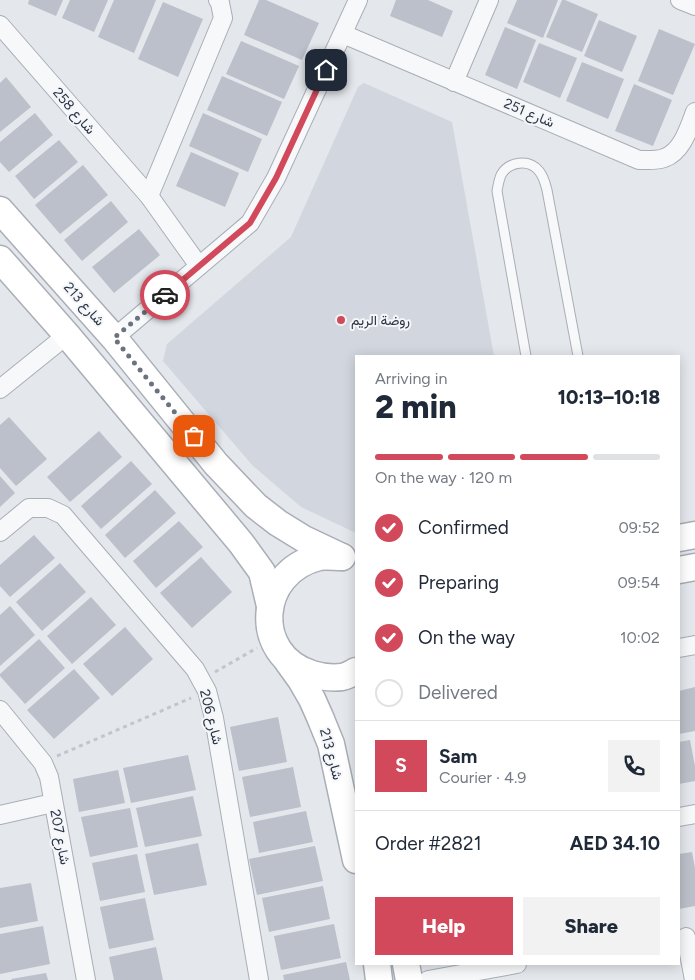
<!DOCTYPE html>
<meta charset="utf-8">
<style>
:root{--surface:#fff;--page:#f2f2f3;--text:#1f2937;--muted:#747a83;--line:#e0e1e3;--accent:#d1495b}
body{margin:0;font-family:Figtree,Vazirmatn,sans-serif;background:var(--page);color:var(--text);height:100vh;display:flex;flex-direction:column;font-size:19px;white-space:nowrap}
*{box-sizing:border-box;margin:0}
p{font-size:16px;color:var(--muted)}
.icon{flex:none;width:28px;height:28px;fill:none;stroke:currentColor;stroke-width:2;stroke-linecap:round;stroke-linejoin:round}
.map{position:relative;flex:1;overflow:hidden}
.details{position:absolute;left:355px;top:355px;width:325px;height:610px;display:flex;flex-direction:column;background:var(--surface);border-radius:0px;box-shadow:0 2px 12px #0003}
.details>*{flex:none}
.pin{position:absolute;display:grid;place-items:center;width:42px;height:42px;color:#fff;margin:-21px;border-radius:10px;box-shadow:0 2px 8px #0006}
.courier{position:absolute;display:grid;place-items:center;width:50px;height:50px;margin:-25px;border:4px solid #d1495b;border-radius:50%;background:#fff;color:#222;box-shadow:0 1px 6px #0007}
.head em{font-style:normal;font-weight:800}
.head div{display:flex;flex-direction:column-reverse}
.head{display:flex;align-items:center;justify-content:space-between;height:85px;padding:0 20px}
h1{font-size:32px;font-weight:800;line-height:38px}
.bar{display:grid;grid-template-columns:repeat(4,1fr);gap:8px 5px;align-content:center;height:60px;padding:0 20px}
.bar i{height:6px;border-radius:4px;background:var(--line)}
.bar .active{background:var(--accent)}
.bar p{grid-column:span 4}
.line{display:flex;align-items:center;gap:12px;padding:0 20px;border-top:1px solid var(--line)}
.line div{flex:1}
.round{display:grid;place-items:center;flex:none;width:52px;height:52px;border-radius:0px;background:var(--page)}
ol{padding:0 20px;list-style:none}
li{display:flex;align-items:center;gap:15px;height:55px}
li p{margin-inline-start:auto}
li .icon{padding:5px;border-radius:50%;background:var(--accent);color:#fff;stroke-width:4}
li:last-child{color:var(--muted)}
li i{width:28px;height:28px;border:2px solid var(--line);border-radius:50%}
.action{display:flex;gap:10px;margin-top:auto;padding:10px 20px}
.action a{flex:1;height:58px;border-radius:0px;background:var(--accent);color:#fff;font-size:20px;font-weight:800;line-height:58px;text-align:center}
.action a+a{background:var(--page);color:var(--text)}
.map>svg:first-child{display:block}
.built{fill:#d2d6de}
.building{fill:#bbc0ca}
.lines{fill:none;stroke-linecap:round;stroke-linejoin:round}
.lane-casing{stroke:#a9aeb7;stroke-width:11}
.street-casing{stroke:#a9aeb7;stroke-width:20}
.secondary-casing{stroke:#a9aeb7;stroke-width:29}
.path{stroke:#c2c5cb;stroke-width:3;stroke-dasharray:4 4;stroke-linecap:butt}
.lane{stroke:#f7f8fa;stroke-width:9}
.street{stroke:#f7f8fa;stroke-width:18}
.secondary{stroke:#fff;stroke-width:26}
.done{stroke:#6c737f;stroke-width:5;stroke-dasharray:0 9}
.route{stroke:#d1495b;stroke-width:6}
.poi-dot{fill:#d1495b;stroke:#f4f6f9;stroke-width:2}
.labels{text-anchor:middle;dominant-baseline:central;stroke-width:4;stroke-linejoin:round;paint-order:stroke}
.street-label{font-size:14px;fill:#2b3445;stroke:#f4f6f9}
.poi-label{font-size:14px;fill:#2b3445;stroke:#f4f6f9;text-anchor:start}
</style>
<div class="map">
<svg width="695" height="980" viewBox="0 0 695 980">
<rect width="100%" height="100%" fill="#e4e7ec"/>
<path class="built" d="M 364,83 L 452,122 L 494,356 L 356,356 L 356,533 L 301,507 L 253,466 L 163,361 L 167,344 L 291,237 L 358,87 Z"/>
<g class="building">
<path d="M 29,0 L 63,0 L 56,16 L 28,4 Z"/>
<path d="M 70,0 L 108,0 L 94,32 L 62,18 Z"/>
<path d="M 114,0 L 156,0 L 134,53 L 98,37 Z"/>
<path d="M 259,0 L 266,0 L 319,23 L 302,60 L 244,35 Z"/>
<path d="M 396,0 L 428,0 L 453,11 L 442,37 L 390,16 Z"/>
<path d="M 517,0 L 558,0 L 543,38 L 507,23 Z"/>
<path d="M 562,0 L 565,0 L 598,14 L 582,52 L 546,37 Z"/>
<path d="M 163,2 L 203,19 L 178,77 L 138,59 Z"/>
<path d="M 599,20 L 637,36 L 622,72 L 584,56 Z"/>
<path d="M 505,27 L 536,40 L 517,89 L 485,75 Z"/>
<path d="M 659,29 L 695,44 L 673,95 L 638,81 Z"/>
<path d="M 241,41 L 299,66 L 284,99 L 226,74 Z"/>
<path d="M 539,43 L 577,58 L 560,98 L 523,82 Z"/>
<path d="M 582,62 L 624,79 L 608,119 L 566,101 Z"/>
<path d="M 222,76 L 282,102 L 267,136 L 207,110 Z"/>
<path d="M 6,77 L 31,107 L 0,132 L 0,83 Z"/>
<path d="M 634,84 L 672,100 L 653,146 L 615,131 Z"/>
<path d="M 35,113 L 53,135 L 9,172 L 0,162 L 0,142 Z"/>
<path d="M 203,113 L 262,139 L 248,172 L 189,146 Z"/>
<path d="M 59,140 L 78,162 L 34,199 L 15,176 Z"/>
<path d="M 191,152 L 239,173 L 225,207 L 176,186 Z"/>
<path d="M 83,165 L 108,195 L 60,234 L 35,205 Z"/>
<path d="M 111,201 L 128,222 L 82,261 L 64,240 Z"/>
<path d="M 139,229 L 160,255 L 114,293 L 92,267 Z"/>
<path d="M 9,417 L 47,459 L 16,486 L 0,468 L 0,425 Z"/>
<path d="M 99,431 L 122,457 L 70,502 L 47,477 Z"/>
<path d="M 131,461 L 152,484 L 101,529 L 81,506 Z"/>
<path d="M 0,476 L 15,493 L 0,507 Z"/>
<path d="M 155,490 L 176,513 L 125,558 L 105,535 Z"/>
<path d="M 179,521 L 203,547 L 156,588 L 133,561 Z"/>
<path d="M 34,535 L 55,558 L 10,597 L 0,586 L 0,565 Z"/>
<path d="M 201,557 L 232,592 L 192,628 L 160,593 Z"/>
<path d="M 60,563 L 86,592 L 42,631 L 16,602 Z"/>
<path d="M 91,597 L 116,625 L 72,664 L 47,636 Z"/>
<path d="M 10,606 L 35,635 L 0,666 L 0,615 Z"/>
<path d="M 125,627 L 153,659 L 112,696 L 83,664 Z"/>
<path d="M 39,639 L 65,668 L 25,704 L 0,676 L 0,674 Z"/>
<path d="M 74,669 L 100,698 L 54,739 L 27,710 Z"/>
<path d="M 695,687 L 695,731 L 679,734 L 679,691 Z"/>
<path d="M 278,717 L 287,762 L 239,771 L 230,727 Z"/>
<path d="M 690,740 L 695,766 L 695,781 L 679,784 L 679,742 Z"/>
<path d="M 188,755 L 196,790 L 131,803 L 123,768 Z"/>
<path d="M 293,767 L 301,807 L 250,817 L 242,777 Z"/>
<path d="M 118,770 L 125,803 L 79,812 L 73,779 Z"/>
<path d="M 193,796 L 202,836 L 145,847 L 136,808 Z"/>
<path d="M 130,808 L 138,847 L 90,857 L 81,817 Z"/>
<path d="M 306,811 L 313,842 L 259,853 L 253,822 Z"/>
<path d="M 198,843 L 207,885 L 154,895 L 145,854 Z"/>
<path d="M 315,846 L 323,881 L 257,895 L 249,859 Z"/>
<path d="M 692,852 L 695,868 L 695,906 L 679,909 L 679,854 Z"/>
<path d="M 137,854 L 145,892 L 100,901 L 92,863 Z"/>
<path d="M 31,883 L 38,921 L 0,928 L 0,888 Z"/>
<path d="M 323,886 L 330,919 L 269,932 L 262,898 Z"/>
<path d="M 145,898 L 154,940 L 109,949 L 100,907 Z"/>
<path d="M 334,924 L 341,958 L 281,970 L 274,936 Z"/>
<path d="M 43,926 L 50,964 L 0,974 L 0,934 Z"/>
<path d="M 156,947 L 163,980 L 114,980 L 109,957 Z"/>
<path d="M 346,962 L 350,980 L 284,980 L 283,975 Z"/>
<path d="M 46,973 L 48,980 L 12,980 L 11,979 Z"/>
</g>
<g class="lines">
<defs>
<path id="lane" d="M 526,356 L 497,191 C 498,185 499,180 501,175 C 509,161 529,159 539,171 C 544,177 545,183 547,190 L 578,356"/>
<g id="street">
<path d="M 680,0 L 695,6"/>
<path d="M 0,25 L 149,196 L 199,266"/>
<path d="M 343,34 L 639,160 C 648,160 656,161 664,158 C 682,152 689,128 695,112"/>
<path d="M 454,82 L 489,0"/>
<path d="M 149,196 L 223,18 L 220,3 L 218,0"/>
<path d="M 114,338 L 250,223 L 276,178 L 358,0"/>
<path d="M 0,389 L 67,335"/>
<path d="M 0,532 L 29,508 L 48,508 L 63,515 L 195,669 L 207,691 L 214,718 L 259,980"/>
<path d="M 679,648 L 695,645"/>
<path d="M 0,710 L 43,763 L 49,777 L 86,980"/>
<path d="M 0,815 L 53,803"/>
<path d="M 679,817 L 695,814"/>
<path d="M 686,937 L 694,980"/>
<path d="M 428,980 L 517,964"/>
</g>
<g id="secondary">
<path d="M 0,210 L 114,338 L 216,464 L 256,506 L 278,523 L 304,539 L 342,557"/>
<path d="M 0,259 L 67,335 L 241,543 L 262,572 L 270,606"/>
<path d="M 679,538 L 695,535"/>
<path d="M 342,557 C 334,557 326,556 319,557 C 257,572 251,655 312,674 C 321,677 332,678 342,677 C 347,676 352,673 356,671"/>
<path d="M 679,570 L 695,567"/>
<path d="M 288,662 L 301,680 L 312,699 L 320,717 L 331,744 L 356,860"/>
<path d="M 377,964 L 379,980"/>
<path d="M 406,964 L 409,980"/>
</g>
</defs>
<use href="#lane" class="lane-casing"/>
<use href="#street" class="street-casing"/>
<use href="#secondary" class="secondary-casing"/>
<g class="path">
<path d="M 215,672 L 257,648"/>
<path d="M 57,756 L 191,698"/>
</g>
<use href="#lane" class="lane"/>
<use href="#street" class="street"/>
<use href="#secondary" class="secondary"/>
</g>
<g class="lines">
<path class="done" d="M 165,295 L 114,338 L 194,436"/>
<path class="route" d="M 165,295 L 250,223 L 276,178 L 326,70"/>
</g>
<circle class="poi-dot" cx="341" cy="320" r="5"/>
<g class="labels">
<g class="street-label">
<text transform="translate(74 111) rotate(49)">شارع 258</text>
<text transform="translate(529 113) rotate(23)">شارع 251</text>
<text transform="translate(84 304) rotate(48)">شارع 213</text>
<text transform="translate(211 717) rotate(76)">شارع 206</text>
<text transform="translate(331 754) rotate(75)">شارع 213</text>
<text transform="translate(60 837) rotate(79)">شارع 207</text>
</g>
<g class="poi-label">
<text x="351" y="320">روضة الريم</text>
</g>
</g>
</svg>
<div class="pin" style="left:194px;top:436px;background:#ea580c"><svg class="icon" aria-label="bag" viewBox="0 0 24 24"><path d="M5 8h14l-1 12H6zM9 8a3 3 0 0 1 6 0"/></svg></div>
<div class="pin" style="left:326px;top:70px;background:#1f2937"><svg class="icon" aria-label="home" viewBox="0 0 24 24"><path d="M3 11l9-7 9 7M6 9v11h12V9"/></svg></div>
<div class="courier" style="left:165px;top:295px"><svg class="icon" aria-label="car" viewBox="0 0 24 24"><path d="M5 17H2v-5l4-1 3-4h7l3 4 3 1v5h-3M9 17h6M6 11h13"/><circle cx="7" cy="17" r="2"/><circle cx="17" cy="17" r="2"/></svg></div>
<section class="details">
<div class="head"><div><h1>2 min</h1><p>Arriving in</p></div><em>10:13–10:18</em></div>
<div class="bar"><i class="active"></i><i class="active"></i><i class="active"></i><i></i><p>On the way · 120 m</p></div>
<ol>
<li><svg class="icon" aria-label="check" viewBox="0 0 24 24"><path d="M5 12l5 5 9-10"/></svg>Confirmed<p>09:52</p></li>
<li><svg class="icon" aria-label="check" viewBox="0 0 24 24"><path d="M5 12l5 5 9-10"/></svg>Preparing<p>09:54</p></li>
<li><svg class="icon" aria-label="check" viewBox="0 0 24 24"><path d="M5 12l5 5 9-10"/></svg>On the way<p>10:02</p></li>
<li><i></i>Delivered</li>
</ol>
<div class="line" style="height:90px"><b class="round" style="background:var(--accent);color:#fff">S</b><div><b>Sam</b><p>Courier · 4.9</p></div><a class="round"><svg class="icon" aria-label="phone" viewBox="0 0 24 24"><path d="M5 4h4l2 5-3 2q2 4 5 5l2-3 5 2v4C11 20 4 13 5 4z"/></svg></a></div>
<div class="line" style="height:65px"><div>Order #2821</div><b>AED 34.10</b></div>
<div class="action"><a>Help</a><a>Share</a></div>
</section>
</div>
